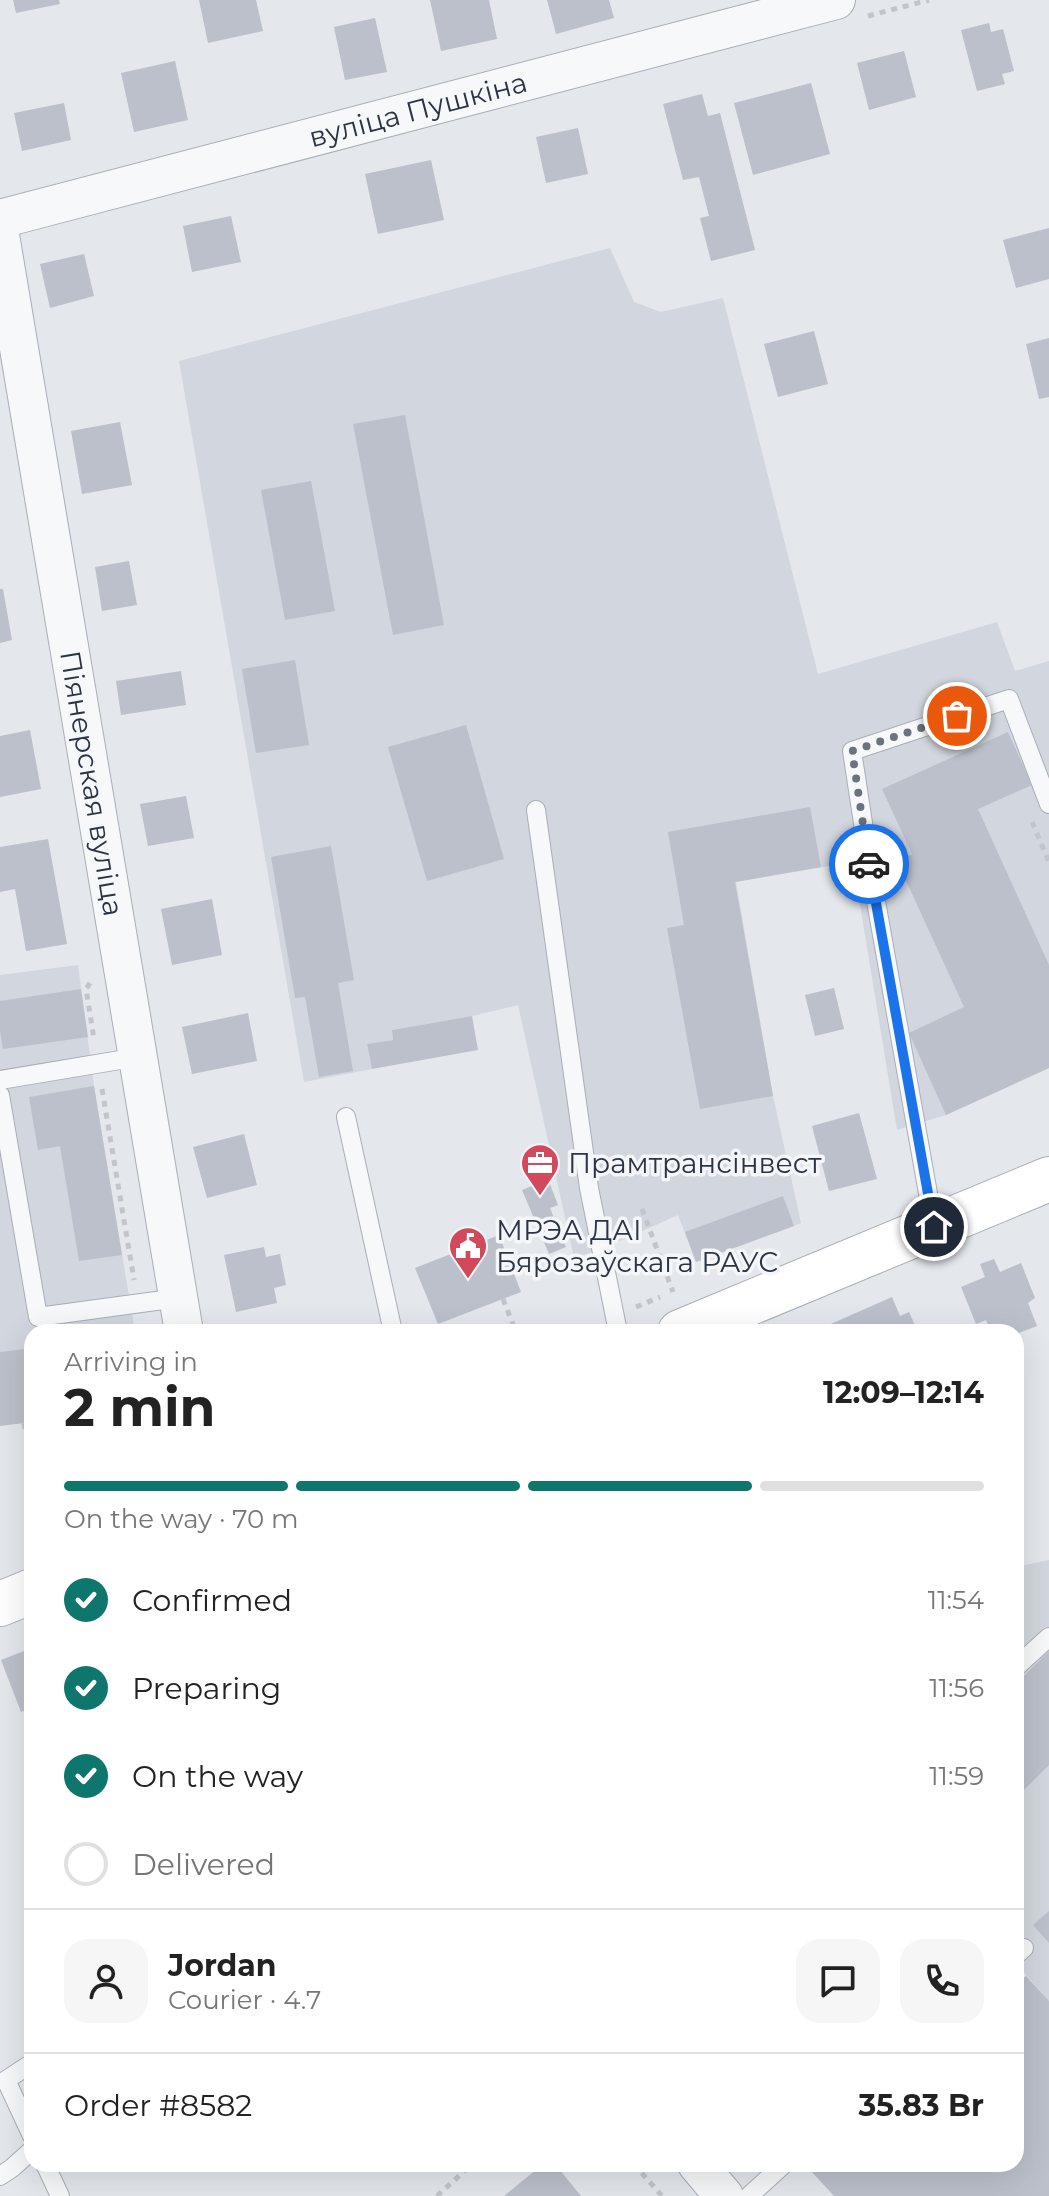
<!DOCTYPE html>
<meta charset="utf-8">
<style>
:root{--surface:#fff;--page:#f6f6f6;--text:#222;--muted:#767676;--line:#e0e0e0;--accent:#0f766e}
body{margin:0;font-family:Montserrat,sans-serif;background:var(--page);color:var(--text);height:100vh;display:flex;flex-direction:column;font-size:30px;white-space:nowrap}
*{box-sizing:border-box;margin:0}
p{font-size:26px;color:var(--muted)}
.icon{flex:none;width:44px;height:44px;fill:none;stroke:currentColor;stroke-width:2;stroke-linecap:round;stroke-linejoin:round}
.map{position:relative;flex:1;overflow:hidden}
.panel{position:absolute;left:24px;top:1324px;width:1000px;height:848px;display:flex;flex-direction:column;background:var(--surface);border-radius:24px;box-shadow:0 8px 32px #0002}
.panel>*{flex:none}
.pin{position:absolute;display:grid;place-items:center;width:68px;height:68px;color:#fff;margin:-34px;border:4px solid #fff;border-radius:50%;box-shadow:0 2px 8px #0007}
.courier{position:absolute;display:grid;place-items:center;width:80px;height:80px;margin:-40px;border:6px solid #1a73e8;border-radius:50%;background:#fff;color:#222;box-shadow:0 2px 10px #0007}
.overview em{font-style:normal;font-weight:700}
.overview div{display:flex;flex-direction:column-reverse}
.overview{display:flex;align-items:center;justify-content:space-between;height:136px;padding:0 40px}
h1{font-size:52px;font-weight:700;line-height:60px}
.bar{display:grid;grid-template-columns:repeat(4,1fr);gap:12px 8px;align-content:center;height:96px;padding:0 40px}
.bar i{height:10px;border-radius:6px;background:var(--line)}
.bar .selected{background:var(--accent)}
.bar p{grid-column:span 4}
.line{display:flex;align-items:center;gap:20px;padding:0 40px;border-top:2px solid var(--line)}
.line div{flex:1}
.round{display:grid;place-items:center;flex:none;width:84px;height:84px;border-radius:24px;background:var(--page)}
ol{padding:0 40px;list-style:none}
li{display:flex;align-items:center;gap:24px;height:88px}
li p{margin-inline-start:auto}
li .icon{padding:8px;border-radius:50%;background:var(--accent);color:#fff;stroke-width:4}
li:last-child{color:var(--muted)}
li i{width:44px;height:44px;border:4px solid var(--line);border-radius:50%}
.map>svg:first-child{display:block}
.built{fill:#d2d6de}
.building{fill:#bbc0ca}
.lines{fill:none;stroke-linecap:round;stroke-linejoin:round}
.service-casing{stroke:#a9aeb7;stroke-width:20}
.minor-casing{stroke:#a9aeb7;stroke-width:40}
.secondary-casing{stroke:#a9aeb7;stroke-width:46}
.path{stroke:#c2c5cb;stroke-width:5;stroke-dasharray:6 6;stroke-linecap:butt}
.service{stroke:#f7f8fa;stroke-width:18}
.minor{stroke:#f7f8fa;stroke-width:38}
.secondary{stroke:#fff;stroke-width:44}
.done{stroke:#6c737f;stroke-width:8;stroke-dasharray:0 14.4}
.route{stroke:#1a73e8;stroke-width:10}
.labels{text-anchor:middle;dominant-baseline:central;stroke-width:7;stroke-linejoin:round;paint-order:stroke}
.street-label{font-size:28px;fill:#2b3445;stroke:#f4f6f9}
.poi-label{font-size:28px;fill:#2b3445;stroke:#f4f6f9;text-anchor:start}
</style>
<div class="map">
<svg width="1049" height="2196" viewBox="0 0 1049 2196">
<rect width="100%" height="100%" fill="#e4e7ec"/>
<g class="built">
<path d="M 610,248 L 634,302 L 661,312 L 723,298 L 818,674 L 997,622 L 1015,671 L 1049,661 L 1049,1068 L 946,1115 L 897,1130 L 853,862 L 736,882 L 773,1096 L 801,1223 L 696,1262 L 678,1215 L 602,1249 L 574,1258 L 518,1005 L 472,1016 L 392,1030 L 393,1040 L 367,1044 L 372,1069 L 304,1082 L 179,361 Z"/>
<path d="M 78,965 L 94,1086 L 135,1332 L 32,1332 L 32,1348 L 0,1352 L 0,975 Z"/>
<path d="M 1049,1560 L 1049,2001 L 1016,1963 L 1016,1567 Z"/>
</g>
<g class="building">
<path d="M 13,0 L 59,0 L 60,4 L 16,13 Z"/>
<path d="M 199,0 L 256,0 L 263,31 L 208,43 Z"/>
<path d="M 430,0 L 489,0 L 497,39 L 441,51 Z"/>
<path d="M 547,0 L 609,0 L 614,18 L 556,34 Z"/>
<path d="M 375,18 L 387,72 L 345,80 L 334,27 Z"/>
<path d="M 989,23 L 991,32 L 1003,29 L 1014,71 L 1002,74 L 1005,84 L 977,91 L 961,30 Z"/>
<path d="M 904,51 L 916,97 L 869,110 L 857,63 Z"/>
<path d="M 175,61 L 188,120 L 134,132 L 121,73 Z"/>
<path d="M 811,83 L 830,154 L 753,175 L 734,103 Z"/>
<path d="M 702,94 L 708,116 L 720,113 L 755,250 L 711,261 L 700,218 L 709,216 L 699,177 L 683,180 L 663,104 Z"/>
<path d="M 64,103 L 71,140 L 22,151 L 14,113 Z"/>
<path d="M 578,128 L 588,174 L 546,183 L 536,137 Z"/>
<path d="M 431,160 L 444,220 L 378,234 L 365,174 Z"/>
<path d="M 231,216 L 241,262 L 192,272 L 183,226 Z"/>
<path d="M 1049,228 L 1049,279 L 1016,288 L 1003,240 Z"/>
<path d="M 84,254 L 94,296 L 50,308 L 40,264 Z"/>
<path d="M 814,331 L 828,384 L 778,397 L 764,344 Z"/>
<path d="M 1049,338 L 1049,397 L 1039,399 L 1026,344 Z"/>
<path d="M 405,415 L 444,625 L 393,635 L 353,424 Z"/>
<path d="M 120,422 L 132,485 L 82,494 L 71,431 Z"/>
<path d="M 311,481 L 335,611 L 285,620 L 261,490 Z"/>
<path d="M 129,561 L 137,605 L 102,611 L 95,567 Z"/>
<path d="M 0,589 L 3,589 L 12,640 L 0,643 Z"/>
<path d="M 295,660 L 309,745 L 256,753 L 242,669 Z"/>
<path d="M 181,671 L 186,705 L 121,715 L 116,681 Z"/>
<path d="M 466,725 L 504,859 L 427,881 L 388,747 Z"/>
<path d="M 30,730 L 41,789 L 0,797 L 0,736 Z"/>
<path d="M 1008,732 L 1032,785 L 978,809 L 1049,965 L 1049,1068 L 946,1115 L 909,1033 L 964,1007 L 897,861 L 912,854 L 882,789 Z"/>
<path d="M 186,796 L 194,838 L 148,846 L 140,804 Z"/>
<path d="M 810,807 L 821,867 L 735,882 L 773,1096 L 700,1109 L 667,928 L 684,925 L 668,832 Z"/>
<path d="M 48,839 L 67,944 L 26,951 L 15,889 L 0,892 L 0,847 Z"/>
<path d="M 331,846 L 354,980 L 338,983 L 353,1071 L 319,1077 L 305,997 L 295,998 L 271,857 Z"/>
<path d="M 212,899 L 222,955 L 172,965 L 161,909 Z"/>
<path d="M 834,988 L 844,1029 L 815,1036 L 805,995 Z"/>
<path d="M 81,989 L 88,1037 L 3,1049 L 0,1031 L 0,1001 Z"/>
<path d="M 248,1013 L 257,1061 L 192,1074 L 182,1027 Z"/>
<path d="M 472,1016 L 478,1050 L 372,1069 L 367,1044 L 393,1040 L 392,1030 Z"/>
<path d="M 94,1086 L 122,1255 L 79,1261 L 60,1146 L 38,1150 L 29,1097 Z"/>
<path d="M 859,1113 L 877,1179 L 829,1191 L 812,1126 Z"/>
<path d="M 244,1134 L 257,1185 L 207,1198 L 193,1147 Z"/>
<path d="M 548,1179 L 558,1205 L 550,1208 L 566,1247 L 549,1254 L 522,1190 Z"/>
<path d="M 783,1196 L 794,1226 L 696,1262 L 685,1232 Z"/>
<path d="M 499,1235 L 521,1292 L 438,1324 L 415,1268 Z"/>
<path d="M 264,1247 L 266,1257 L 280,1254 L 286,1285 L 274,1288 L 277,1303 L 236,1312 L 224,1255 Z"/>
<path d="M 994,1259 L 1000,1272 L 1021,1263 L 1035,1298 L 1028,1303 L 1037,1326 L 1016,1334 L 1016,1332 L 991,1332 L 986,1320 L 976,1324 L 961,1287 L 985,1277 L 980,1264 Z"/>
<path d="M 892,1297 L 900,1316 L 909,1312 L 918,1332 L 826,1332 L 824,1327 Z"/>
<path d="M 32,1348 L 32,1422 L 0,1426 L 0,1352 Z"/>
<path d="M 32,1648 L 32,1708 L 21,1712 L 1,1660 Z"/>
<path d="M 1049,1651 L 1049,1765 L 1016,1798 L 1016,1684 Z"/>
<path d="M 1049,1911 L 1049,1943 L 1033,1925 Z"/>
<path d="M 1026,1976 L 1049,2001 L 1049,2196 L 834,2196 L 811,2171 L 819,2164 L 1016,2164 L 1016,1985 Z"/>
<path d="M 543,2164 L 555,2164 L 581,2196 L 504,2196 Z"/>
</g>
<g class="lines">
<defs>
<g id="service">
<path d="M 536,810 L 589,1188 L 618,1332"/>
<path d="M 0,1080 L 138,1057"/>
<path d="M 0,1095 L 38,1317 L 178,1298"/>
<path d="M 346,1117 L 393,1332"/>
<path d="M 934,1227 L 869,862 L 852,751 L 1009,699 L 1049,804"/>
<path d="M 1016,1667 L 1049,1637"/>
<path d="M 1016,1955 L 1024,1948"/>
<path d="M 32,2063 L 6,2080 L 32,2136"/>
<path d="M 45,2164 L 60,2196"/>
<path d="M 0,2176 L 12,2168 L 32,2150"/>
<path d="M 749,2196 L 784,2164"/>
</g>
<g id="minor">
<path id="s1" d="M 0,219 L 836,0"/>
<path id="s2" d="M 0,235 L 184,1332"/>
<path d="M 697,2164 L 724,2196"/>
</g>
<g id="secondary">
<path d="M 680,1332 L 1049,1179"/>
<path d="M 0,1604 L 32,1591"/>
</g>
</defs>
<use href="#service" class="service-casing"/>
<use href="#minor" class="minor-casing"/>
<use href="#secondary" class="secondary-casing"/>
<g class="path">
<path d="M 868,16 L 929,0"/>
<path d="M 1032,822 L 1049,862"/>
<path d="M 90,983 L 86,989 L 94,1039"/>
<path d="M 102,1089 L 134,1280"/>
<path d="M 642,1209 L 673,1292"/>
<path d="M 728,1250 L 734,1266"/>
<path d="M 503,1299 L 516,1332"/>
<path d="M 636,1307 L 660,1297"/>
<path d="M 579,1332 L 594,1326"/>
<path d="M 24,1423 L 32,1464"/>
<path d="M 634,2164 L 662,2196"/>
<path d="M 437,2196 L 472,2164"/>
</g>
<use href="#service" class="service"/>
<use href="#minor" class="minor"/>
<use href="#secondary" class="secondary"/>
</g>
<g class="lines">
<path class="done" d="M 869,864 L 852,751 L 957,716"/>
<path class="route" d="M 869,864 L 934,1227"/>
</g>
<defs>
<symbol id="office-pin" viewBox="-11 -11 22 30"><path d="M0 17L-7.5 6A9.5 9.5 0 1 1 7.5 6Z" fill="#d1495b" stroke="#f4f6f9"/><path d="M-6-3h4V-5.5h4V-3h4V5H-6ZM-1-4.5V-3h2v-1.5ZM-6 0V1H6V0Z" fill="#fff"/></symbol>
<symbol id="civic-pin" viewBox="-11 -11 22 30"><path d="M0 17L-7.5 6A9.5 9.5 0 1 1 7.5 6Z" fill="#d1495b" stroke="#f4f6f9"/><path d="M-.6-6.5H3V-4.5H.6V-3L4-1V1h2V6H-6V1h2V-1L-.6-3ZM-1.2 2.5V6h2.4V2.5Z" fill="#fff"/></symbol>
</defs>
<g fill-rule="evenodd">
<use href="#office-pin" x="518" y="1141" width="44" height="60"/>
<use href="#civic-pin" x="446" y="1224" width="44" height="60"/>
</g>
<g class="labels">
<g class="street-label">
<text stroke="none"><textPath href="#s1" startOffset="432">вуліца Пушкіна</textPath></text>
<text stroke="none"><textPath href="#s2" startOffset="556">Піянерская вуліца</textPath></text>
</g>
<g class="poi-label">
<text x="568" y="1163">Прамтрансінвест</text>
<text x="496" y="1230">МРЭА ДАІ<tspan x="496" dy="32">Бярозаўскага РАУС</tspan></text>
</g>
</g>
</svg>
<div class="pin" style="left:957px;top:716px;background:#ea580c"><svg class="icon" aria-label="bag" viewBox="0 0 24 24"><path d="M5 8h14l-1 12H6zM9 8a3 3 0 0 1 6 0"/></svg></div>
<div class="pin" style="left:934px;top:1227px;background:#1f2937"><svg class="icon" aria-label="home" viewBox="0 0 24 24"><path d="M3 11l9-7 9 7M6 9v11h12V9"/></svg></div>
<div class="courier" style="left:869px;top:864px"><svg class="icon" aria-label="car" viewBox="0 0 24 24"><path d="M5 17H2v-5l4-1 3-4h7l3 4 3 1v5h-3M9 17h6M6 11h13"/><circle cx="7" cy="17" r="2"/><circle cx="17" cy="17" r="2"/></svg></div>
<section class="panel">
<div class="overview"><div><h1>2 min</h1><p>Arriving in</p></div><em>12:09–12:14</em></div>
<div class="bar"><i class="selected"></i><i class="selected"></i><i class="selected"></i><i></i><p>On the way · 70 m</p></div>
<ol>
<li><svg class="icon" aria-label="check" viewBox="0 0 24 24"><path d="M5 12l5 5 9-10"/></svg>Confirmed<p>11:54</p></li>
<li><svg class="icon" aria-label="check" viewBox="0 0 24 24"><path d="M5 12l5 5 9-10"/></svg>Preparing<p>11:56</p></li>
<li><svg class="icon" aria-label="check" viewBox="0 0 24 24"><path d="M5 12l5 5 9-10"/></svg>On the way<p>11:59</p></li>
<li><i></i>Delivered</li>
</ol>
<div class="line" style="height:144px"><a class="round"><svg class="icon" aria-label="person" viewBox="0 0 24 24"><circle cx="12" cy="8" r="4"/><path d="M4 21q1-7 8-7t8 7"/></svg></a><div><b>Jordan</b><p>Courier · 4.7</p></div><a class="round"><svg class="icon" aria-label="chat" viewBox="0 0 24 24"><path d="M4 5h16v11H9l-5 4z"/></svg></a><a class="round"><svg class="icon" aria-label="phone" viewBox="0 0 24 24"><path d="M5 4h4l2 5-3 2q2 4 5 5l2-3 5 2v4C11 20 4 13 5 4z"/></svg></a></div>
<div class="line" style="height:104px"><div>Order #8582</div><b>35.83 Br</b></div>
</section>
</div>
